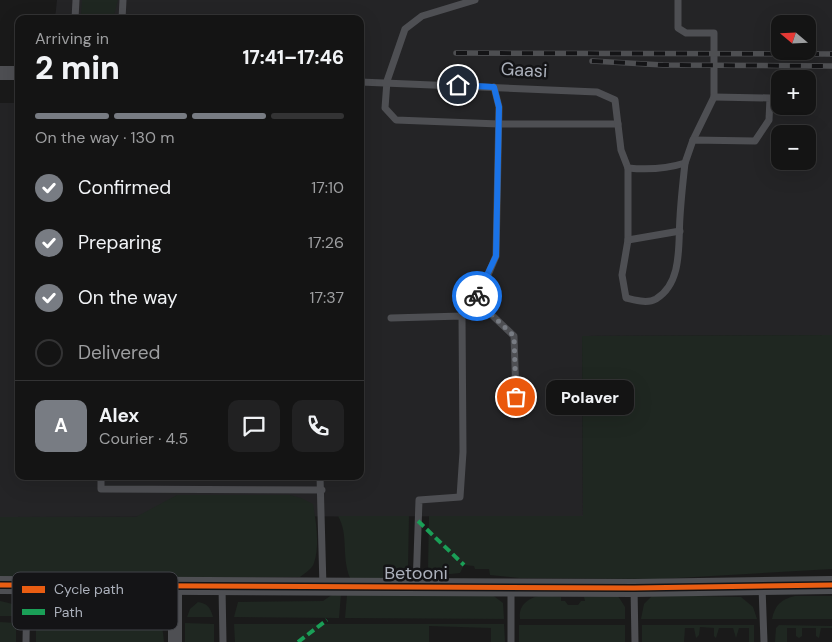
<!DOCTYPE html>
<meta charset="utf-8">
<style>
:root{--surface:#141414;--page:#212122;--text:#f1f3f6;--muted:#9d9ea0;--line:#333334;--accent:#787c83}
body{margin:0;font-family:"DM Sans",sans-serif;background:var(--page);color:var(--text);height:100vh;display:flex;flex-direction:column;font-size:19px;white-space:nowrap}
*{box-sizing:border-box;margin:0}
p{font-size:16px;color:var(--muted)}
.icon{flex:none;width:28px;height:28px;fill:none;stroke:currentColor;stroke-width:2;stroke-linecap:round;stroke-linejoin:round}
.map{position:relative;flex:1;overflow:hidden}
.sheet{position:absolute;left:15px;top:15px;width:349px;height:465px;display:flex;flex-direction:column;background:var(--surface);border-radius:10px;box-shadow:0 5px 20px #0002,0 0 0 1px var(--line)}
.sheet>*{flex:none}
.needle{width:32px;rotate:289deg}
.tools{position:absolute;left:771px;top:15px;display:grid;gap:10px}
.tools a{display:grid;place-items:center;width:45px;height:45px;border-radius:10px;background:var(--surface);box-shadow:0 5px 20px #0002,0 0 0 1px var(--line);font-size:25px}
.pin{position:absolute;display:grid;place-items:center;width:42px;height:42px;color:#fff;margin:-21px;border:2px solid #fff;border-radius:50%;box-shadow:0 1px 5px #0007}
.courier{position:absolute;display:grid;place-items:center;width:50px;height:50px;margin:-25px;border:4px solid #1a73e8;border-radius:50%;background:#fff;color:#222;box-shadow:0 1px 6px #0007}
.bubble{position:absolute;height:35px;border-radius:10px;background:var(--surface);box-shadow:0 5px 20px #0002,0 0 0 1px var(--line);font-size:16px;font-weight:800;line-height:35px;text-align:center}
.summary em{font-style:normal;font-weight:800}
.summary div{display:flex;flex-direction:column-reverse}
.summary{display:flex;align-items:center;justify-content:space-between;height:85px;padding:0 20px}
h1{font-size:32px;font-weight:800;line-height:38px}
.bar{display:grid;grid-template-columns:repeat(4,1fr);gap:8px 5px;align-content:center;height:60px;padding:0 20px}
.bar i{height:6px;border-radius:4px;background:var(--line)}
.bar .selected{background:var(--accent)}
.bar p{grid-column:span 4}
.line{display:flex;align-items:center;gap:12px;padding:0 20px;border-top:1px solid var(--line)}
.line div{flex:1}
.round{display:grid;place-items:center;flex:none;width:52px;height:52px;border-radius:10px;background:var(--page)}
ol{padding:0 20px;list-style:none}
li{display:flex;align-items:center;gap:15px;height:55px}
li p{margin-inline-start:auto}
li .icon{padding:5px;border-radius:50%;background:var(--accent);color:#fff;stroke-width:4}
li:last-child{color:var(--muted)}
li i{width:28px;height:28px;border:2px solid var(--line);border-radius:50%}
.map>svg:first-child{display:block}
.built{fill:#242426;fill-rule:evenodd}
.green{fill:#1f2721}
.lines{fill:none;stroke-linecap:round;stroke-linejoin:round}
.service{stroke:#4e4f53;stroke-width:7}
.minor{stroke:#4e4f53;stroke-width:14}
.tertiary{stroke:#4e4f53;stroke-width:18}
.rail-casing{stroke:#4e4f52;stroke-width:5.5}
.rail{stroke:#141416;stroke-width:4;stroke-dasharray:11;stroke-linecap:butt}
.quiet{stroke:#1a9f57;stroke-width:4;stroke-dasharray:8 4;stroke-linecap:butt}
.cycleway-casing{stroke:#141416;stroke-width:8}
.cycleway{stroke:#e95d12;stroke-width:5}
.done{stroke:#787c83;stroke-width:5;stroke-dasharray:0 9}
.route{stroke:#1a73e8;stroke-width:6}
.labels{text-anchor:middle;dominant-baseline:central;stroke-width:5;stroke-linejoin:round;paint-order:stroke}
.street-label{font-size:18px;fill:#abb0bb;stroke:#141416}
.key{fill:#141416;stroke:#414348;stroke-width:1}
.key-label{font-size:14px;fill:#abb0bb}
</style>
<div class="map">
<svg width="832" height="642" viewBox="0 0 832 642">
<rect width="100%" height="100%" fill="#1a1a1a"/>
<path class="built" d="M 57,0 L 832,0 L 832,335 L 582,336 L 583,516 L 0,517 L 0,103 L 19,103 L 19,476 L 360,476 L 360,19 L 55,19 ZM 780,24 L 808,24 L 808,51 L 780,51 ZM 780,79 L 808,79 L 808,106 L 780,106 ZM 780,134 L 808,134 L 808,161 L 780,161 Z"/>
<g class="green">
<path d="M 82,0 L 118,0 L 113,19 L 84,18 L 81,15 Z"/>
<path d="M 832,335 L 832,569 L 660,579 L 519,578 L 490,575 L 489,569 L 475,569 L 474,566 L 464,565 L 460,573 L 432,576 L 428,570 L 429,516 L 583,516 L 582,336 Z"/>
<path d="M 177,495 L 290,495 L 301,498 L 313,504 C 316,521 320,546 314,563 C 312,569 305,573 300,577 L 0,578 L 0,517 L 136,517 Z"/>
<path d="M 338,516 L 409,516 L 408,567 L 393,578 L 350,578 C 341,556 349,535 338,516 Z"/>
<path d="M 333,594 L 341,594 L 339,618 L 234,617 L 238,602 L 323,601 Z"/>
<path d="M 491,594 L 503,603 L 504,619 L 345,618 L 347,595 Z"/>
<path d="M 543,595 L 561,597 L 561,601 L 565,601 L 568,605 L 578,605 L 581,601 L 585,601 L 584,597 L 611,595 L 618,596 L 625,607 L 625,619 L 520,619 C 518,604 530,597 543,595 Z"/>
<path d="M 653,595 L 741,597 L 753,607 L 757,619 L 641,619 L 644,604 Z"/>
<path d="M 795,596 L 832,596 L 832,619 L 772,619 C 775,605 781,599 795,596 Z"/>
<path d="M 0,601 L 13,604 L 20,616 L 0,616 Z"/>
<path d="M 198,602 C 208,604 210,607 213,617 L 187,617 L 190,609 Z"/>
<path d="M 0,622 L 16,623 L 16,642 L 0,642 Z"/>
<path d="M 39,623 L 162,624 L 164,642 L 36,642 L 36,624 Z"/>
<path d="M 185,623 L 214,624 L 214,642 L 185,642 Z"/>
<path d="M 234,624 L 504,624 L 505,642 L 491,642 L 491,628 L 429,626 L 429,642 L 235,642 Z"/>
<rect x="519" y="625" width="106" height="17"/>
<path d="M 642,625 L 754,625 L 754,642 L 749,642 L 749,628 L 739,628 L 736,638 L 733,628 L 719,628 L 716,638 L 714,636 L 714,628 L 700,627 L 699,635 L 696,638 L 694,628 L 685,628 L 684,642 L 642,642 Z"/>
<path d="M 779,625 L 832,626 L 832,628 L 821,628 L 819,638 L 816,636 L 816,628 L 802,628 L 802,636 L 799,638 L 796,636 L 796,628 L 787,628 L 787,642 L 775,642 L 776,628 Z"/>
</g>
<g class="lines">
<g class="service">
<path d="M 475,0 L 422,16 L 405,29 L 387,81 L 385,108 L 396,120 L 499,124 L 618,124"/>
<path d="M 678,0 L 678,28 L 686,33 L 714,33 L 714,97 L 693,140"/>
<path d="M 75,19 L 76,0"/>
<path d="M 122,19 L 123,0"/>
<path d="M 360,82 L 597,92 L 615,100 L 621,150 L 628,168 C 648,170 666,169 685,163 L 693,140 L 755,141 L 769,120 L 770,98 L 714,97"/>
<path d="M 628,168 L 628,240 L 622,275 L 626,298 C 635,300 647,304 656,299 C 683,283 678,243 680,217 C 681,199 683,181 685,163"/>
<path d="M 628,240 L 680,231"/>
<path d="M 475,299 L 514,336 L 516,397"/>
<path d="M 462,316 L 481,291 L 496,256 L 499,107 L 494,87"/>
<path d="M 391,318 L 462,316 L 463,452 L 460,497 L 419,500 L 416,587"/>
<path d="M 101,476 L 101,489 L 322,490"/>
<path d="M 320,476 L 323,587"/>
<path d="M 222,587 L 223,642"/>
<path d="M 511,587 L 511,642"/>
<path d="M 762,587 L 764,642"/>
<path d="M 634,588 L 635,642"/>
<path d="M 26,642 L 27,585"/>
</g>
<g class="minor">
<path d="M 0,73 L 19,73"/>
<path d="M 175,642 L 175,587"/>
</g>
<path class="tertiary" d="M 0,585 L 634,588 L 832,585"/>
<defs>
<g id="rail">
<path d="M 456,53 L 832,54"/>
<path d="M 592,61 L 663,65 L 832,66"/>
</g>
</defs>
<use href="#rail" class="rail-casing"/>
<use href="#rail" class="rail"/>
<g class="quiet">
<path d="M 418,521 L 464,565"/>
<path d="M 298,642 L 327,620"/>
</g>
<defs>
<path id="cycleway" d="M 0,585 L 634,588 L 832,585"/>
</defs>
<use href="#cycleway" class="cycleway-casing"/>
<use href="#cycleway" class="cycleway"/>
</g>
<g class="lines">
<path class="done" d="M 477,296 L 475,299 L 514,336 L 516,397"/>
<path class="route" d="M 458,85 L 494,87 L 499,107 L 496,256 L 477,296"/>
</g>
<g class="labels">
<g class="street-label">
<text transform="translate(524 70) rotate(3)">Gaasi</text>
<text x="416" y="573">Betooni</text>
</g>
</g>
<rect x="12" y="572" width="166" height="58" rx="8" class="key"/>
<rect x="22" y="586" width="23" height="7" fill="#e95d12"/>
<rect x="22" y="609" width="23" height="6" fill="#1a9f57"/>
<g class="key-label">
<text x="54" y="594">Cycle path</text>
<text x="54" y="617">Path</text>
</g>
</svg>
<div class="tools">
<a><svg class="needle" viewBox="-14 -14 28 28"><path d="M0-13l5 13h-10z" fill="#e53935"/><path d="M0 13l5-13h-10z" fill="#9d9ea0"/></svg></a>
<a>+</a>
<a>−</a>
</div>
<div class="pin" style="left:516px;top:397px;background:#ea580c"><svg class="icon" aria-label="bag" viewBox="0 0 24 24"><path d="M5 8h14l-1 12H6zM9 8a3 3 0 0 1 6 0"/></svg></div>
<div class="pin" style="left:458px;top:85px;background:#1f2937"><svg class="icon" aria-label="home" viewBox="0 0 24 24"><path d="M3 11l9-7 9 7M6 9v11h12V9"/></svg></div>
<div class="courier" style="left:477px;top:296px"><svg class="icon" aria-label="bike" viewBox="0 0 24 24"><circle cx="6" cy="16" r="4"/><circle cx="18" cy="16" r="4"/><path d="M6 16l4-8h5l3 8M10 8l3 8H6M13 5h3"/></svg></div>
<div class="bubble" style="left:546px;top:380px;width:88px">Polaver</div>
<section class="sheet">
<div class="summary"><div><h1>2 min</h1><p>Arriving in</p></div><em>17:41–17:46</em></div>
<div class="bar"><i class="selected"></i><i class="selected"></i><i class="selected"></i><i></i><p>On the way · 130 m</p></div>
<ol>
<li><svg class="icon" aria-label="check" viewBox="0 0 24 24"><path d="M5 12l5 5 9-10"/></svg>Confirmed<p>17:10</p></li>
<li><svg class="icon" aria-label="check" viewBox="0 0 24 24"><path d="M5 12l5 5 9-10"/></svg>Preparing<p>17:26</p></li>
<li><svg class="icon" aria-label="check" viewBox="0 0 24 24"><path d="M5 12l5 5 9-10"/></svg>On the way<p>17:37</p></li>
<li><i></i>Delivered</li>
</ol>
<div class="line" style="height:90px"><b class="round" style="background:var(--accent);color:#fff">A</b><div><b>Alex</b><p>Courier · 4.5</p></div><a class="round"><svg class="icon" aria-label="chat" viewBox="0 0 24 24"><path d="M4 5h16v11H9l-5 4z"/></svg></a><a class="round"><svg class="icon" aria-label="phone" viewBox="0 0 24 24"><path d="M5 4h4l2 5-3 2q2 4 5 5l2-3 5 2v4C11 20 4 13 5 4z"/></svg></a></div>
</section>
</div>
